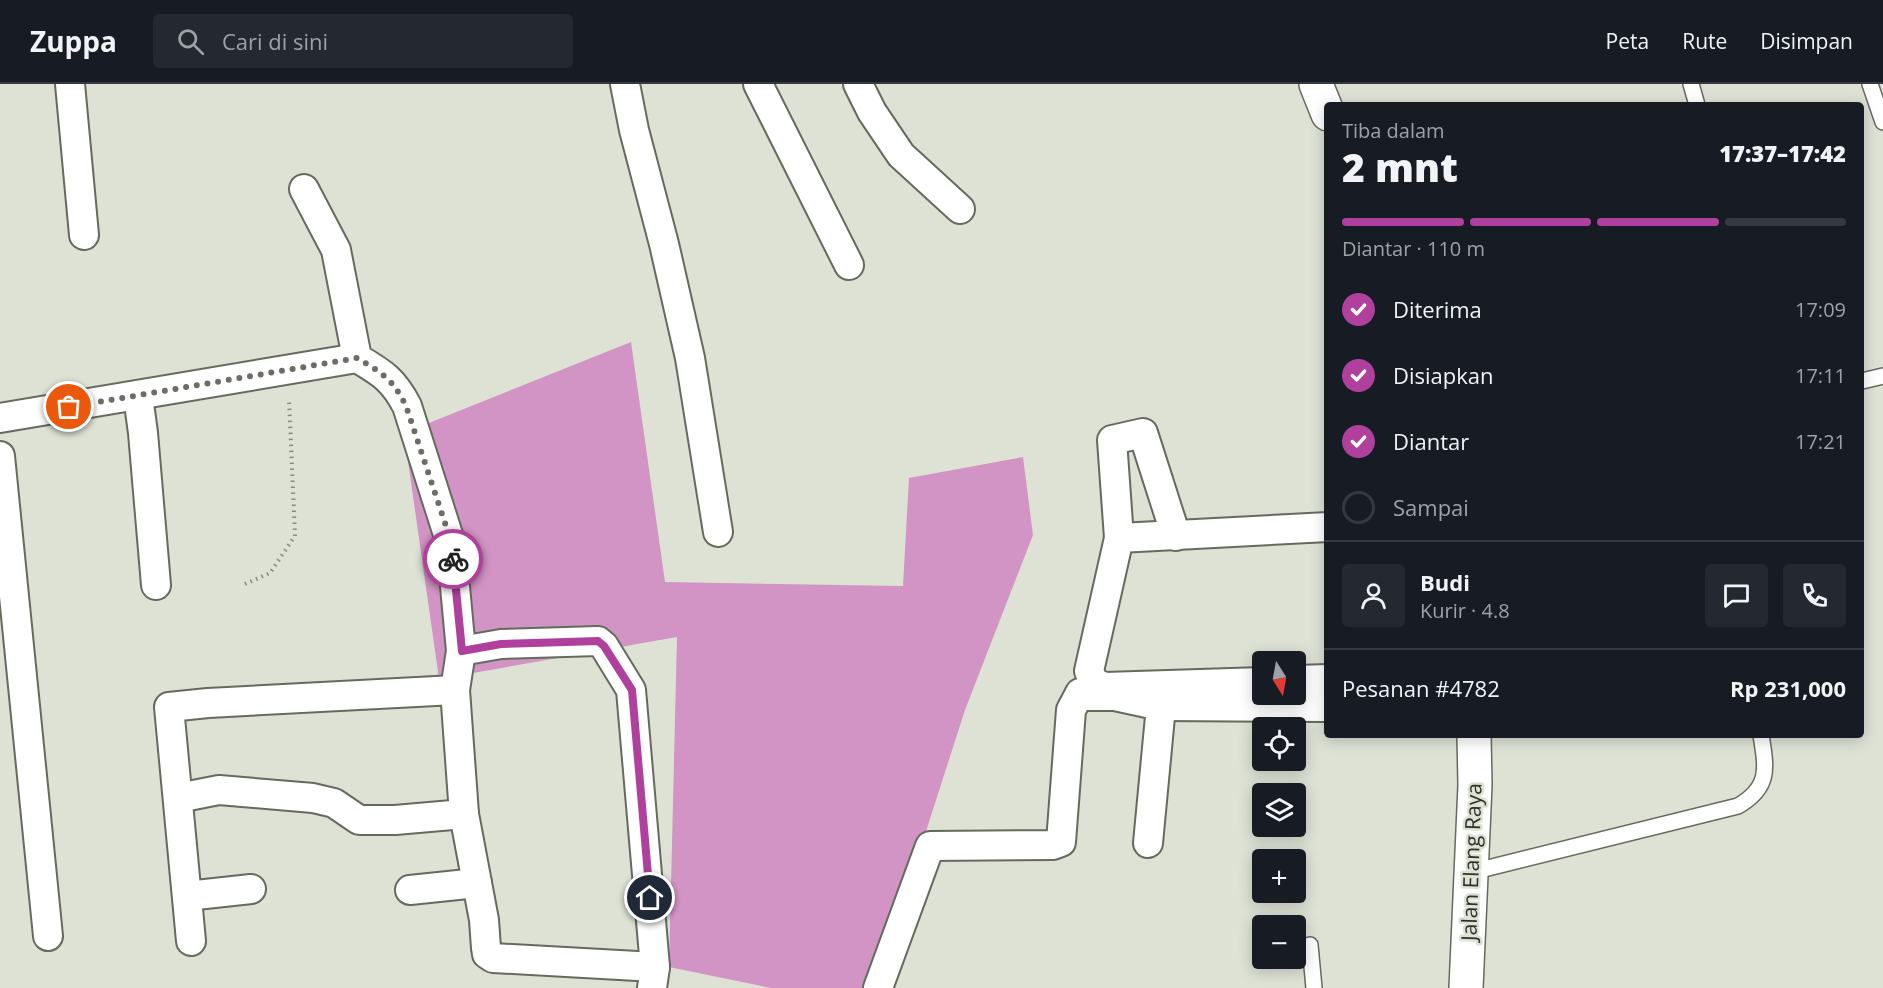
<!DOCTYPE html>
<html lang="id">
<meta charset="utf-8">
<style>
:root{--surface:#171b24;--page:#242831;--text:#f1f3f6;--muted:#9ea1a6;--line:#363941;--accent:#af409d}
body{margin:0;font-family:"Open Sans",sans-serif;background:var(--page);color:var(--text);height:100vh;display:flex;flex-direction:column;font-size:22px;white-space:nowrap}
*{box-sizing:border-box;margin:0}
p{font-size:20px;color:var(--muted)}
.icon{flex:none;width:33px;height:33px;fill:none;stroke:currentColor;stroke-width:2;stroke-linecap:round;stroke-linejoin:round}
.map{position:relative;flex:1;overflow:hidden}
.side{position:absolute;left:1324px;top:18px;width:540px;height:636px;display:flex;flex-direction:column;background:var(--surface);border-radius:6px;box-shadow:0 3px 15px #0003}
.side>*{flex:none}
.needle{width:39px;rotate:169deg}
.fabs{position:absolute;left:1252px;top:567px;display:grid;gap:12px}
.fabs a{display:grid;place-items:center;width:54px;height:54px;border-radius:6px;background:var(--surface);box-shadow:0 3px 15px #0003;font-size:30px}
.pin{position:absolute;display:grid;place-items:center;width:51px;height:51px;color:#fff;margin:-26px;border:3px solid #fff;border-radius:50%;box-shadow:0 2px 6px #0007}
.courier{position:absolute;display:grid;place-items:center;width:60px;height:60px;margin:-30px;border:4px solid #af409d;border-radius:50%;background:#fff;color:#222;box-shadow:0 2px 8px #0007}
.headline em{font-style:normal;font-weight:800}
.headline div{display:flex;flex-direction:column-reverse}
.headline{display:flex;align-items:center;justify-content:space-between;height:102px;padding:0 18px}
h1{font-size:39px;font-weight:800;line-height:45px}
.bar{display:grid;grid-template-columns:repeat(4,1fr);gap:9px 6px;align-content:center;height:72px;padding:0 18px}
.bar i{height:8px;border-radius:4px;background:var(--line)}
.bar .active{background:var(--accent)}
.bar p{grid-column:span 4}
.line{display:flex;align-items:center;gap:15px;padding:0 18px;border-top:2px solid var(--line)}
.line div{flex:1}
.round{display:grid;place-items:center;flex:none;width:63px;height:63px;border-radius:6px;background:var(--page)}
ol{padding:0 18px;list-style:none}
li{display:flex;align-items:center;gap:18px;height:66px}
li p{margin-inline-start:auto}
li .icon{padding:6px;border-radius:50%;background:var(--accent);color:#fff;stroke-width:4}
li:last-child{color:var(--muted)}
li i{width:33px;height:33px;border:3px solid var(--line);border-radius:50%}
header{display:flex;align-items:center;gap:36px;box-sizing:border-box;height:84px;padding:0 30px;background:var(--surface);border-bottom:2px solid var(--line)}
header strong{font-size:28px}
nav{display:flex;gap:33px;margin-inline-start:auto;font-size:21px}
.search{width:420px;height:54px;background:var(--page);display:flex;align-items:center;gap:15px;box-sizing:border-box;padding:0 21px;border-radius:6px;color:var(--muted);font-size:22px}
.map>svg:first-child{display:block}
.forest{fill:#d294c4}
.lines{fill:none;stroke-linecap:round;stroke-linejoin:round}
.lane-casing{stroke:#656a5e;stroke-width:18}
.street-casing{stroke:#656a5e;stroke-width:32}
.secondary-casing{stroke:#656a5e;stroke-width:36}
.path{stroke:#858980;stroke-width:4;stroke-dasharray:1.5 4.5;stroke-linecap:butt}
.lane{stroke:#fff;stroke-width:15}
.street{stroke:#fff;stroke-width:28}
.secondary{stroke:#fff;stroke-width:33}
.done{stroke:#6b6e66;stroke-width:6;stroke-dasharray:0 10.8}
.route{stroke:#af409d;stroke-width:8}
.labels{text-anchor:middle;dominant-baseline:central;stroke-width:5;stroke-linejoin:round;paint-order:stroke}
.street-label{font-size:21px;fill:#2d2f2a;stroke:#dde2d5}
</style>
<header>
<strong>Zuppa</strong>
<div class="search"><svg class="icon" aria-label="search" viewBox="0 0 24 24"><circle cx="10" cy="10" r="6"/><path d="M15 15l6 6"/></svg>Cari di sini</div>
<nav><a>Peta</a><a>Rute</a><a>Disimpan</a></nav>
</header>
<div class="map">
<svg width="1883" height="904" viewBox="0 0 1883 904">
<rect width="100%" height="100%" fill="#dde2d5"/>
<path class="forest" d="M 631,258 L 665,498 L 903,502 L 909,394 L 1023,373 L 1033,451 L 965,626 L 900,828 L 871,904 L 771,904 L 669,883 L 677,553 L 439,595 L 404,349 Z"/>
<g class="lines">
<defs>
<g id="lane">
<path d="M 1691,0 L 1697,21"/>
<path d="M 1870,0 L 1883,38"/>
<path d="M 1862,297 L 1883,292"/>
<path d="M 1472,788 L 1738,722 C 1771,703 1766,683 1761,651"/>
<path d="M 1310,861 L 1314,904"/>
</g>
<g id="street">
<path d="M 70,0 L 84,151"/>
<path d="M 625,0 L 634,46 L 664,160 L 690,274 L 718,448"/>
<path d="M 758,0 L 849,181"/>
<path d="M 858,0 L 872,28 L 901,71 L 960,125"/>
<path d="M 304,105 L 336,166 L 357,274 C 382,289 393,295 407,322 L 451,460 L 461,567 L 455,606 L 464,730 L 484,836 L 486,864 L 487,870 L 493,874 L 655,883"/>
<path d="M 138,312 L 143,349 L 156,501"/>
<path d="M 0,334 L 357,274"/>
<path d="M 0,372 L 48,852"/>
<path d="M 1119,454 L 1112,356 L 1143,349 L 1176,452"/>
<path d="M 461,567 L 501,560 L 598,557 L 604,562 L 631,606 L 655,883 L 652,904"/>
<path d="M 1296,596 L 1328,595"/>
<path d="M 1263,598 L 1105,603 L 1094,599 L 1089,587 L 1119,454 L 1328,443"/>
<path d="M 178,714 L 219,706 L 313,714 L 334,719 L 359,736 L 395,736 L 464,730"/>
<path d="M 1148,759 L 1161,622"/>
<path d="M 410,806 L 477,799"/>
<path d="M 187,812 L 251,805"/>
<path d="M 191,857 L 169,623 L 208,619 L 455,606"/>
<path d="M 878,904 L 930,762 L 1053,761 L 1061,758 L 1071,626 L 1080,609 L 1090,612 L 1115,612 L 1161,622 L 1328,623"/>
</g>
<g id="secondary">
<path d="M 1316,0 L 1328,30"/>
<path d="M 1466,904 L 1475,701 L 1474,651"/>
</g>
</defs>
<use href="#lane" class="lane-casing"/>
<use href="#street" class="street-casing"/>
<use href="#secondary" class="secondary-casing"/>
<path class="path" d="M 245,500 L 270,489 L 295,452 L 289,315"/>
<use href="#lane" class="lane"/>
<use href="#street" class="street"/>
<use href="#secondary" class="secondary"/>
</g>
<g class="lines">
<path class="done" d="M 69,323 L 357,274 C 382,289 393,295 406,322 L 452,460 L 453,475"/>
<path class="route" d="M 453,475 L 462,567 L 501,560 L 598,557 L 604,562 L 632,606 L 650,814"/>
</g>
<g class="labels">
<g class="street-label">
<text transform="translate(1471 778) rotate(-88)">Jalan Elang Raya</text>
</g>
</g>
</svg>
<div class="fabs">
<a><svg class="needle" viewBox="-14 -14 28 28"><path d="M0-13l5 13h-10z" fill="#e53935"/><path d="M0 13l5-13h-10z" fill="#9ea1a6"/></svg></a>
<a><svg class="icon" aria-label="locate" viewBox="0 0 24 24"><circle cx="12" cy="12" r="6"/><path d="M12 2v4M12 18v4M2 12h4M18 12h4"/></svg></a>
<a><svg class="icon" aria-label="layers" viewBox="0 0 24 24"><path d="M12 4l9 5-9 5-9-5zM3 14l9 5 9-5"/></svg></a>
<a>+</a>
<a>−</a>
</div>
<div class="pin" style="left:69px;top:323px;background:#ea580c"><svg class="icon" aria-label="bag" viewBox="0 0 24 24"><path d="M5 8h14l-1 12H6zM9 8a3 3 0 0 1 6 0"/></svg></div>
<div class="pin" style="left:650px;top:814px;background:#1f2937"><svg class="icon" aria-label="home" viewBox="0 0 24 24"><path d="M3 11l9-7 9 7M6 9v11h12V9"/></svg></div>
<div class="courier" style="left:453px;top:475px"><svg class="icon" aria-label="bike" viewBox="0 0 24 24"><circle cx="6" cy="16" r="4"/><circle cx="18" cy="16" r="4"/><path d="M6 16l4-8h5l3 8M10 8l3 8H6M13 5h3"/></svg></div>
<section class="side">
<div class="headline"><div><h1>2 mnt</h1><p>Tiba dalam</p></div><em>17:37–17:42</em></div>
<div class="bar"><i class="active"></i><i class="active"></i><i class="active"></i><i></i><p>Diantar · 110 m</p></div>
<ol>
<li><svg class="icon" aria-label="check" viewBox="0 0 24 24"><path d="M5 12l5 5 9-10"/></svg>Diterima<p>17:09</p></li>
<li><svg class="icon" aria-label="check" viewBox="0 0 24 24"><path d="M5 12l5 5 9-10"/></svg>Disiapkan<p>17:11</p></li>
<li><svg class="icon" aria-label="check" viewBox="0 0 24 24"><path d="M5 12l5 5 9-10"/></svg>Diantar<p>17:21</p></li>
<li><i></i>Sampai</li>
</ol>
<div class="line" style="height:108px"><a class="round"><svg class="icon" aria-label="person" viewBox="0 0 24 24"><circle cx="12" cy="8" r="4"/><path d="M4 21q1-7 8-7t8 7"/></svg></a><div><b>Budi</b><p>Kurir · 4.8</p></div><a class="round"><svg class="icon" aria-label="chat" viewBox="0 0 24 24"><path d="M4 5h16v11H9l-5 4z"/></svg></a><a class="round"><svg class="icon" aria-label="phone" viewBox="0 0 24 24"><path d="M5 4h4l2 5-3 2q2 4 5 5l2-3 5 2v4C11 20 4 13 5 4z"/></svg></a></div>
<div class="line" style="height:78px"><div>Pesanan #4782</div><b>Rp 231,000</b></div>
</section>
</div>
